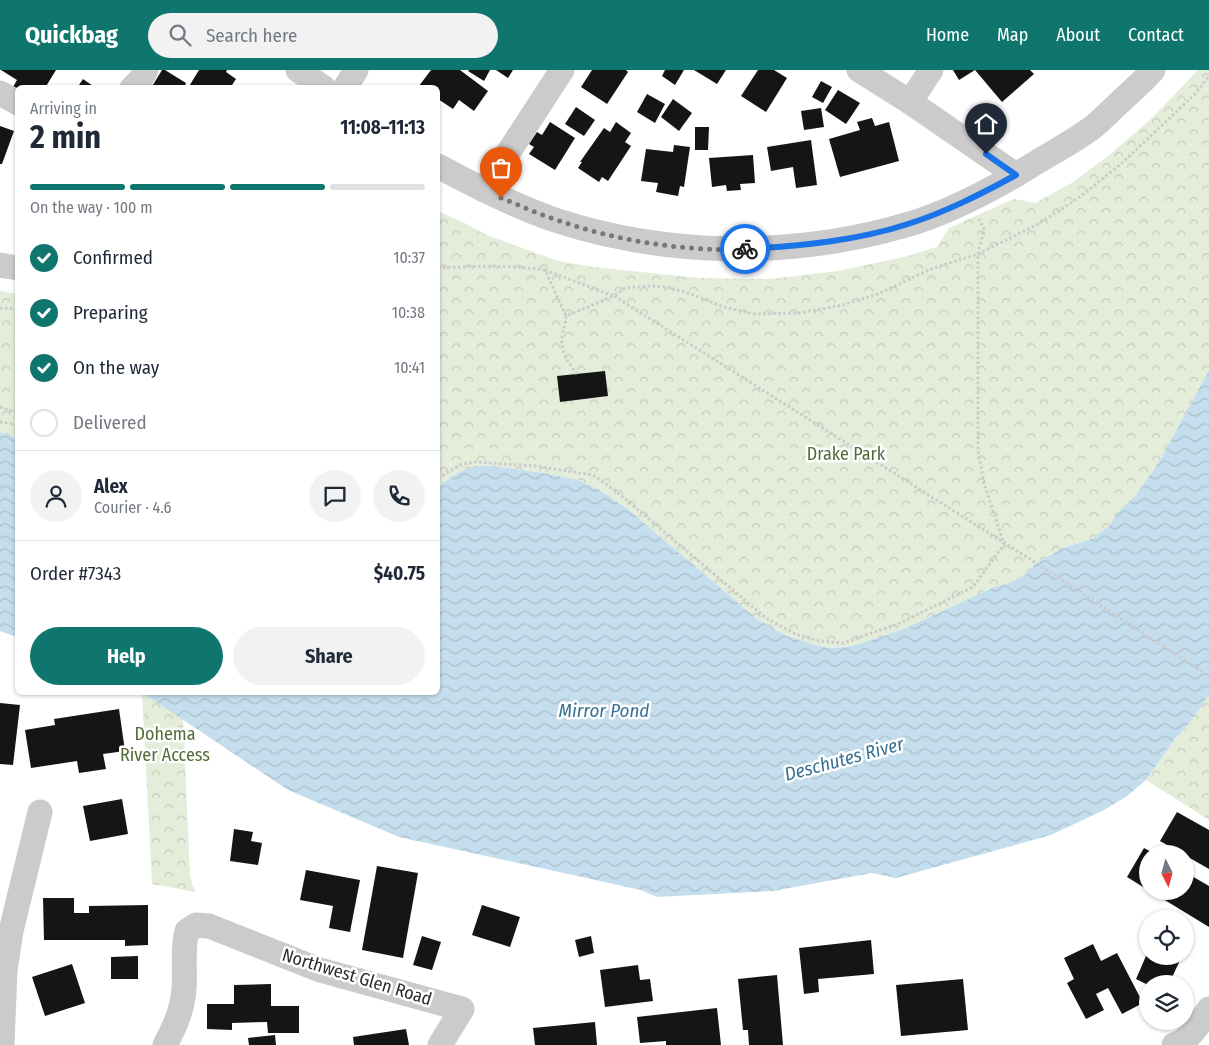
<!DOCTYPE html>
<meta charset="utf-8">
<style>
:root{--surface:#fff;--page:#f2f2f3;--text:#1f2937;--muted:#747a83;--line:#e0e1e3;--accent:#0f766e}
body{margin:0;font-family:"Fira Sans Condensed",sans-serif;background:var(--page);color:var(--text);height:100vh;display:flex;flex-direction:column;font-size:19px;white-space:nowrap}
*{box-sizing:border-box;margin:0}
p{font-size:16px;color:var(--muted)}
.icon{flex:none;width:28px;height:28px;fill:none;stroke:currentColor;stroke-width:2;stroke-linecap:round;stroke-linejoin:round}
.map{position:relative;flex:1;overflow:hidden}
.panel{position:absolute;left:15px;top:15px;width:425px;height:610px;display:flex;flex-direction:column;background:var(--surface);border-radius:8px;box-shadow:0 1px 4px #0004}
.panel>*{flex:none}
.needle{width:32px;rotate:174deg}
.buttons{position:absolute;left:1139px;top:775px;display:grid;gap:10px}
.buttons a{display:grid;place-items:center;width:55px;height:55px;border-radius:50%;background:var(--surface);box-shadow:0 1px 4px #0004;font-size:25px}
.pin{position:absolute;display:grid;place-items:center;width:42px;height:42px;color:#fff;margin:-51px -21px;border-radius:50% 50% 50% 0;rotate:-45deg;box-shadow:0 0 5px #0007}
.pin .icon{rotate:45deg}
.courier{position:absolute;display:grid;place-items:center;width:50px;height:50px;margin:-25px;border:4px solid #1a73e8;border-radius:50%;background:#fff;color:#222;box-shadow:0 1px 6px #0007}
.summary em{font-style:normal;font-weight:700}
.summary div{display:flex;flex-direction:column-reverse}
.summary{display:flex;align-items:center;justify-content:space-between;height:85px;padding:0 15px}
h1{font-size:32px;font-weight:700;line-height:38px}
.bar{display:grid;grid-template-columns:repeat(4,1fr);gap:8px 5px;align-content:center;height:60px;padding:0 15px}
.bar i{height:6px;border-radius:4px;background:var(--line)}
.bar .selected{background:var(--accent)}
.bar p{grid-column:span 4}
.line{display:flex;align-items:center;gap:12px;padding:0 15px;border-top:1px solid var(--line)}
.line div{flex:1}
.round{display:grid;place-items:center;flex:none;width:52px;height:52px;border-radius:26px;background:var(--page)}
ol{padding:0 15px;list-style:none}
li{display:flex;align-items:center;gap:15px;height:55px}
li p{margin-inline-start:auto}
li .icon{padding:5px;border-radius:50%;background:var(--accent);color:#fff;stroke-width:4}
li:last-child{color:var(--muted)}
li i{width:28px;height:28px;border:2px solid var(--line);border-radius:50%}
.action{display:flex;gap:10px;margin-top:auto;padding:10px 15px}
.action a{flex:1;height:58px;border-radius:30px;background:var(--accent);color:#fff;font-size:20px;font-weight:700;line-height:58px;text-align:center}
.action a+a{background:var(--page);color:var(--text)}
header{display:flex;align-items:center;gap:30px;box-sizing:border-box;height:70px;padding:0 25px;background:var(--accent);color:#fff}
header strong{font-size:24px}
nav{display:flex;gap:28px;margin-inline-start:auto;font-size:18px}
.search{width:350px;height:45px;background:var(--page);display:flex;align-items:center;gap:12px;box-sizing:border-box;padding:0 18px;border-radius:28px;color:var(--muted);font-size:19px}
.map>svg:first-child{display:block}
.park{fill:url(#park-crowns)}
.water{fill:url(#water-waves)}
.building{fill:#151515}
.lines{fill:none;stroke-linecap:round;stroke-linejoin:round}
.path{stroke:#cbcbcb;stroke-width:3;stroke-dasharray:2.5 2.5;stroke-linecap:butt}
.minor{stroke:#cbcbcb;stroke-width:25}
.done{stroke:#777;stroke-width:5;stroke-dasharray:0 9}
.route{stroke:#1a73e8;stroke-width:6}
.labels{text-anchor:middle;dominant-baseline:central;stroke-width:5;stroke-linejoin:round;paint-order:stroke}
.park-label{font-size:18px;fill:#516c38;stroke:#fff}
.street-label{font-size:18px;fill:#2e2e2e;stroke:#fff}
.water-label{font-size:19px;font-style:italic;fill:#377294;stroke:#fff}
</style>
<header>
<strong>Quickbag</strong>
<div class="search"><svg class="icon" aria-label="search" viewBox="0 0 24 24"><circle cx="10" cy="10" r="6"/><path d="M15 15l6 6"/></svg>Search here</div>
<nav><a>Home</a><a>Map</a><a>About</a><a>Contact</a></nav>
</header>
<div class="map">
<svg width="1209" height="975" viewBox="0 0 1209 975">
<defs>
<pattern id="park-crowns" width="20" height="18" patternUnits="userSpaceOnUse" patternTransform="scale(1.25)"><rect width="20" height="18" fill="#e4ecda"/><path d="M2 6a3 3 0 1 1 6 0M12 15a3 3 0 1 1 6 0" fill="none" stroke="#c4cbbb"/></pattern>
<pattern id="water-waves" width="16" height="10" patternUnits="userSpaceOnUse" patternTransform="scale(1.25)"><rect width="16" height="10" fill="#c5deed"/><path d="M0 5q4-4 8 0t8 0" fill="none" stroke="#aabfcc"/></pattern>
</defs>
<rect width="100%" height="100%" fill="#fff"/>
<g class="park">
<path d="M 1198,0 L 1209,0 L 1209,300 L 1159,392 L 1135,426 L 1120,440 L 1108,457 L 1091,469 L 1063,478 L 1036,493 L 1026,504 L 1012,512 L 994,517 L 906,558 L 856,575 L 829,578 L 815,575 L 785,565 L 757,549 L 629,440 L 598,419 L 578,410 L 543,403 L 493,396 L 475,396 L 459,402 L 438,416 L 438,141 L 462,152 L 487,165 L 558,191 L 594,197 L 698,208 L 770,209 L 838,201 L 904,187 L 937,177 L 949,158 L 1014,129 L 1035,133 L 1070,114 L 1107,87 L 1152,48 Z"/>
<path d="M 0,221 L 17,224 L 17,368 L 0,362 Z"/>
<path d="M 142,623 L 183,648 L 190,805 L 192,814 L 196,822 L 152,814 Z"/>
<path d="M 1209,625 L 1209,750 L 1146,710 L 1174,670 L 1189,654 Z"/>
</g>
<g class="water">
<path d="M 1209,300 L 1209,625 L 1189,654 L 1174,670 L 1146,710 L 1127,726 L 1104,740 L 1051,765 L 896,808 L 872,803 L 773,821 L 657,827 L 641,820 L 399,767 L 288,720 L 143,623 L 438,622 L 438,416 L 459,402 L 475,396 L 493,396 L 543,403 L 578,410 L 598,419 L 629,440 L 757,549 L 785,565 L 815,575 L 829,578 L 842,577 L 856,575 L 906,558 L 994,517 L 1012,512 L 1026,504 L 1036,493 L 1063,478 L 1091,469 L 1108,457 L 1120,440 L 1135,426 L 1159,392 Z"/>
<path d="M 0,362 L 17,368 L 17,567 L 0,561 Z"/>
</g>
<g class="building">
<path d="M 1,0 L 56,0 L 45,18 L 18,18 L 18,20 L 13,17 L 17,10 Z"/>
<path d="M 162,0 L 165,0 L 186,13 L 184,18 L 151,18 Z"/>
<path d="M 199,0 L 227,0 L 226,2 L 236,9 L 230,18 L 188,18 Z"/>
<path d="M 431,0 L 460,0 L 488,21 L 474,41 L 459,30 L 453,39 L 438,29 L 438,18 L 419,16 Z"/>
<path d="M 469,0 L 490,0 L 484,11 L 468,1 Z"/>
<path d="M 496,0 L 513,0 L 508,8 Z"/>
<path d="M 592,0 L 626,0 L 628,2 L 607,34 L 581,17 Z"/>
<path d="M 665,0 L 684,0 L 675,15 L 662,6 Z"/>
<path d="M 694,0 L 726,0 L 717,14 Z"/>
<path d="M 758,0 L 774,0 L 787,8 L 766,42 L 741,26 Z"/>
<path d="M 953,0 L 1030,0 L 1034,4 L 1002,32 L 975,0 L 959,10 Z"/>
<path d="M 83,9 L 96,18 L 77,18 Z"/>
<path d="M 821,11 L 832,17 L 823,33 L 812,27 Z"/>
<path d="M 838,20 L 860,33 L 846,54 L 825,40 Z"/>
<path d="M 647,24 L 665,34 L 655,53 L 637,42 Z"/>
<path d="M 673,29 L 692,43 L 679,61 L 661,47 Z"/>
<path d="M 576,37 L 595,50 L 584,66 L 565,54 Z"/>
<path d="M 821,38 L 824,57 L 804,60 L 801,41 Z"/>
<path d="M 872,48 L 875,56 L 889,52 L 899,91 L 840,107 L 829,69 L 860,60 L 857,52 Z"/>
<path d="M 550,52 L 575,68 L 555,100 L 529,84 L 534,77 L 529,74 L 537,62 L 542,65 Z"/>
<path d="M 616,52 L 631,63 L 625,72 L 631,76 L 608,111 L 602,107 L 599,112 L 578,98 L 582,92 L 580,92 L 604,58 L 610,62 Z"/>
<path d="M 0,56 L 14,61 L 2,94 L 0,94 Z"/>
<path d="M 695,57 L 709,57 L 708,80 L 695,80 Z"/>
<path d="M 811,70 L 817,115 L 796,118 L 793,97 L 771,101 L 767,77 Z"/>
<path d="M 674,75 L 690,77 L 684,117 L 680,116 L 678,126 L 656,122 L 658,113 L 641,111 L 646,79 L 673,82 Z"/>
<path d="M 753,85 L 755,113 L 740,114 L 741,120 L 727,121 L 726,115 L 712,117 L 709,88 Z"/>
<path d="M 605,301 L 608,326 L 560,332 L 557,306 Z"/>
<path d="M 0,633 L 20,635 L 13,695 L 0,694 Z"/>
<path d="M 119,639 L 125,681 L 103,684 L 106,699 L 79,703 L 77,691 L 31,698 L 25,660 L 55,655 L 54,649 Z"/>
<path d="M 122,729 L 128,764 L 90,771 L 83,736 Z"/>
<path d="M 1177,742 L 1209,760 L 1209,799 L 1160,771 Z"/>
<path d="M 234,759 L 253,762 L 251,771 L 262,773 L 258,795 L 230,791 Z"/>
<path d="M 1144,778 L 1155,784 L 1148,784 L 1148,820 L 1127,807 Z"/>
<path d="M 377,796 L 418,803 L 403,888 L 362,880 Z"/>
<path d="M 306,800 L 360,810 L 350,862 L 329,858 L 333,836 L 300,830 Z"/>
<path d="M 1185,802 L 1209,816 L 1209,857 L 1150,821 L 1185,821 Z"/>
<path d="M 43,828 L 74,828 L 74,843 L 89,843 L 89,836 L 148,835 L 148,875 L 125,876 L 125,870 L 44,870 Z"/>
<path d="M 482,835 L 520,847 L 510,877 L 472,865 Z"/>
<path d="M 1185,865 L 1191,868 L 1185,880 Z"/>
<path d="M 422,866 L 441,872 L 432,900 L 413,895 Z"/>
<path d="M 591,866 L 594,883 L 579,887 L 575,870 Z"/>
<path d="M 871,870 L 874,904 L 818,909 L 819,922 L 804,924 L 799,878 Z"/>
<path d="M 1093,874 L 1101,891 L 1117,883 L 1143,933 L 1122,944 L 1108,918 L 1096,924 L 1104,940 L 1086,949 L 1067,913 L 1074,909 L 1064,888 Z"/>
<path d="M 138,886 L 138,909 L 111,909 L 111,887 Z"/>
<path d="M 1146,886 L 1182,886 L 1169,914 L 1148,915 L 1136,909 Z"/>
<path d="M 72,894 L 85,933 L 45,946 L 32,907 Z"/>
<path d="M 638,895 L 640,910 L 650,909 L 653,931 L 605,937 L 600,900 Z"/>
<path d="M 777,905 L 783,975 L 749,975 L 748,960 L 743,960 L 738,909 Z"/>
<path d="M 963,909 L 968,960 L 901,966 L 896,915 Z"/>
<path d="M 271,914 L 271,936 L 299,936 L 299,963 L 268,963 L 267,952 L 232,953 L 232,960 L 207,959 L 207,934 L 234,934 L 234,915 Z"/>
<path d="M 717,938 L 721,975 L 666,975 L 666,971 L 640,973 L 637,947 Z"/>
<path d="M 595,952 L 597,975 L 535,975 L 533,958 Z"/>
<path d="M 406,959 L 409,975 L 354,975 L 353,967 Z"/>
<path d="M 275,965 L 276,975 L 249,975 L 248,968 Z"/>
</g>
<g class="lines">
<g class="path">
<path d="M 438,198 C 474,196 509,195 545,200 L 566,246"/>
<path d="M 545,200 L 614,226 L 625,218 L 649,216 L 667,217 L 691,224 L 724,237 L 754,244 L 799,243 L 843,235 L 878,224 L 931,199 L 978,184 L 984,159 L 979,149"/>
<path d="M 0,238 L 18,239"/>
<path d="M 577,304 C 569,294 560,281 562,267 C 563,259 566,254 566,246 L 614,226 L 1036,493 L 1209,606"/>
<path d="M 0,337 L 18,343"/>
<path d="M 0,352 L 18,355"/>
<path d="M 438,408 L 462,394 L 475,392 L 535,396 L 593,405 L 617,422 L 766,548 L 795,564 L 820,571 L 843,573 L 898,554 L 973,517 L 1004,474 L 984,413 L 978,380 L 978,184 L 1038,154 L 1080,127 L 1121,94 L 1194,25 L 1209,6"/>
</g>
<g class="minor">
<path d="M 298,0 L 324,18"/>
<path d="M 859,0 L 910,32 L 1016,105"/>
<path d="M 132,18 L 140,10 L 146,0"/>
<path d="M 345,18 L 356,0"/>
<path d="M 0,23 L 18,33"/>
<path d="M 910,32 L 931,0"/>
<path d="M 438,96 C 475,116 514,136 555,150 C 668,187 792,188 906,155 C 952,142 997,117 1037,92 C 1055,81 1076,70 1093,57 C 1102,50 1110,41 1119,33 C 1130,22 1143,12 1153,0"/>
<path d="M 484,120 L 562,0"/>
<path d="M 0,195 L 18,198"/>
<path d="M 2,975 L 5,900 L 11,861 L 40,742"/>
<path d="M 165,975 C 173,960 181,944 183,927 C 187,905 181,882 187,861 L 196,855 L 209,856 L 320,900 L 462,939 L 440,975"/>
<path d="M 1174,975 C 1190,970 1200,953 1209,939"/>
</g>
</g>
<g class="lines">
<path class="done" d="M 501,128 C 519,135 536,143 554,149 C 613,170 684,182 745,179"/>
<path class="route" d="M 745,179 C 800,176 856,171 908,154 C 946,142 981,124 1016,105 L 986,84"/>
</g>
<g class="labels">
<g class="park-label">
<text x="846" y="384">Drake Park</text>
<text x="165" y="664">Dohema<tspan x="165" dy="21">River Access</tspan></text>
</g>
<g class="street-label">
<text transform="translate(357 907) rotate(17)">Northwest Glen Road</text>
</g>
<g class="water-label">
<text x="604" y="640">Mirror Pond</text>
<text transform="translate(844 689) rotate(-15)">Deschutes River</text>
</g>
</g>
</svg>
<div class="buttons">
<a><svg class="needle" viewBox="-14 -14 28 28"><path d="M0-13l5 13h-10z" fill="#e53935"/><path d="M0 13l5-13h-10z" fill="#747a83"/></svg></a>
<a><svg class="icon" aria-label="locate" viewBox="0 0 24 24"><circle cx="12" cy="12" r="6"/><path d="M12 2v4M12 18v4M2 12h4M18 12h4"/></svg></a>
<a><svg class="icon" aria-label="layers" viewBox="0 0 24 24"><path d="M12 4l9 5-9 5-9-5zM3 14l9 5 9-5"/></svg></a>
</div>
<div class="pin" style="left:501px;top:128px;background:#ea580c"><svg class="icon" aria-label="bag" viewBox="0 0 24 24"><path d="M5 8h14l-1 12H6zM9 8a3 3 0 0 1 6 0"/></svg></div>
<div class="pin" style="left:986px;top:84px;background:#1f2937"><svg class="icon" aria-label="home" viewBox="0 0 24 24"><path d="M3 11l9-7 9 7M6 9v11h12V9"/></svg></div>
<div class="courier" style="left:745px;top:179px"><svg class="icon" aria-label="bike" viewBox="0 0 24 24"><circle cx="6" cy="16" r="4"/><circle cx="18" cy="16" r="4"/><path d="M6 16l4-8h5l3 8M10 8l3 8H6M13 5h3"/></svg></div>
<section class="panel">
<div class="summary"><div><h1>2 min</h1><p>Arriving in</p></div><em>11:08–11:13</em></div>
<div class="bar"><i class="selected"></i><i class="selected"></i><i class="selected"></i><i></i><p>On the way · 100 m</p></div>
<ol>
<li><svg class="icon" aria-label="check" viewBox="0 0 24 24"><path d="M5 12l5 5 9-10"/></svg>Confirmed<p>10:37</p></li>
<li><svg class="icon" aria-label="check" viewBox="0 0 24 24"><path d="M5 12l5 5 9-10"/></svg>Preparing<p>10:38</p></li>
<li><svg class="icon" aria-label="check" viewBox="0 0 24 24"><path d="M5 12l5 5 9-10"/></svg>On the way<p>10:41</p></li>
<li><i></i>Delivered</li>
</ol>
<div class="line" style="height:90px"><a class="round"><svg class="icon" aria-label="person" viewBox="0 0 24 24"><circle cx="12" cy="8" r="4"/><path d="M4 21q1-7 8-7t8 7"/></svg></a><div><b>Alex</b><p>Courier · 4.6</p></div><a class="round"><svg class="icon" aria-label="chat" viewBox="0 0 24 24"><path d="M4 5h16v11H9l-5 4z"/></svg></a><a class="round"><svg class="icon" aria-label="phone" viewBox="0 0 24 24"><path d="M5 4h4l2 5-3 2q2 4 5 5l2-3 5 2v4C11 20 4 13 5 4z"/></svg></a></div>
<div class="line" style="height:65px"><div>Order #7343</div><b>$40.75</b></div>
<div class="action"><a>Help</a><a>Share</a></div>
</section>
</div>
